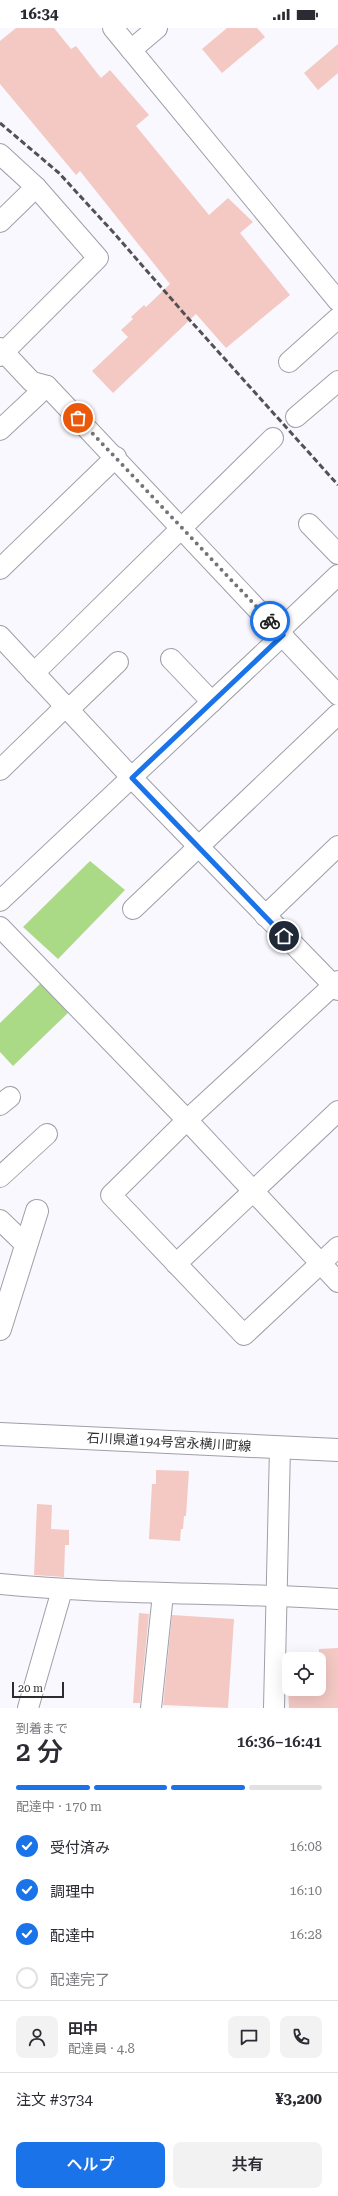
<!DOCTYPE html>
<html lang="ja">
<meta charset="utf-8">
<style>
:root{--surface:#fff;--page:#f2f2f3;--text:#2b2b33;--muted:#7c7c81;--line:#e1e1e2;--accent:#1a73e8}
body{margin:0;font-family:"Roboto Serif","Noto Sans JP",serif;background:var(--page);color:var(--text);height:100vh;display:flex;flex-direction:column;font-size:15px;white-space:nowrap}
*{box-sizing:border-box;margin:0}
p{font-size:13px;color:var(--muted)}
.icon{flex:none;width:22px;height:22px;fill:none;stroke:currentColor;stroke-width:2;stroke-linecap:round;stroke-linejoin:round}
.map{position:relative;height:1680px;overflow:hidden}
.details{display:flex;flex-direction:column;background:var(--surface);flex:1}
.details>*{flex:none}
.fabs{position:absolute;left:282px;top:1624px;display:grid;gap:8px}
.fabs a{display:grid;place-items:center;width:44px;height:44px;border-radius:8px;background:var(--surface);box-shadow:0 4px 16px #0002;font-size:20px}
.scale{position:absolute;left:12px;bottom:10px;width:52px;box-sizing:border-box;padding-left:4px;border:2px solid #2d2d30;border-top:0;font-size:11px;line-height:14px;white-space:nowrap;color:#2d2d30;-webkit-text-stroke:3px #fff;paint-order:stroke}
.pin{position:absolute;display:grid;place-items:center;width:34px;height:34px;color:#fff;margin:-17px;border:2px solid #fff;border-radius:50%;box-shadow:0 1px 4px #0007}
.courier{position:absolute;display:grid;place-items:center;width:40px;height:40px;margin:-20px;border:3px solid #1a73e8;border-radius:50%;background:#fff;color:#222;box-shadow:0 1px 5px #0007}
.overview em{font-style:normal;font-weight:600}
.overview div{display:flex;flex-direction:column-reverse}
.overview{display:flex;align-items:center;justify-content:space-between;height:68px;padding:0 16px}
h1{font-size:26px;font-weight:600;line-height:30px}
.bar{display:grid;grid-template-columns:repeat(4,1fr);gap:6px 4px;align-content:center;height:48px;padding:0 16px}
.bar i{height:5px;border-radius:3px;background:var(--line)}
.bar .selected{background:var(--accent)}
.bar p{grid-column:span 4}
.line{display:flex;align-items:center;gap:10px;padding:0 16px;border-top:1px solid var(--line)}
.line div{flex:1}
.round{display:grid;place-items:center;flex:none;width:42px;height:42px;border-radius:8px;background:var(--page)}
ol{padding:0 16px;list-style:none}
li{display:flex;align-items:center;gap:12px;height:44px}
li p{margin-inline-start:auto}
li .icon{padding:4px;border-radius:50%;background:var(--accent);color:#fff;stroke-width:4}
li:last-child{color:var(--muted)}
li i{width:22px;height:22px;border:2px solid var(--line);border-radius:50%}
.primary-button{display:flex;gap:8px;margin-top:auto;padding:8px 16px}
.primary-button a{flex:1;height:46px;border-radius:8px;background:var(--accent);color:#fff;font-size:16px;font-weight:600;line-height:46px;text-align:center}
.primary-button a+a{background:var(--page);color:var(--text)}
.status{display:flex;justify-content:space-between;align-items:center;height:28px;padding:0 20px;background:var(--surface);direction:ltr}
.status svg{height:11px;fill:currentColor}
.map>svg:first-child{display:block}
.green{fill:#abda86}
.building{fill:#f4c9c4}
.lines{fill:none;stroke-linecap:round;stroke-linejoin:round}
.minor-casing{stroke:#a09fa8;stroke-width:22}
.tertiary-casing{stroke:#a09fa8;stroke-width:24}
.secondary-casing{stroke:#a09fa8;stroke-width:24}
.minor{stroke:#fff;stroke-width:20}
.tertiary{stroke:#fff;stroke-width:22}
.secondary{stroke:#fff;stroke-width:22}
.rail{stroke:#525256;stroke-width:3;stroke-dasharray:6 3;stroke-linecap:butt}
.done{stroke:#747478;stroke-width:4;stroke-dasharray:0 7.2}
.route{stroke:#1a73e8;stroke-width:5}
.labels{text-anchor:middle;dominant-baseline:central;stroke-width:3;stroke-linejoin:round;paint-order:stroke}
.street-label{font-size:13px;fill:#2d2d30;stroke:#fff}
</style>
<div class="status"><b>16:34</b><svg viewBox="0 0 49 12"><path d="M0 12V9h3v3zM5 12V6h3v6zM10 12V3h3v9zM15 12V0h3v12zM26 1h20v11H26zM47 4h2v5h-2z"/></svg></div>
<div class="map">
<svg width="338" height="1680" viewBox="0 0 338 1680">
<rect width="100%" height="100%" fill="#f8f8fe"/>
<g class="green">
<path d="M 90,833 L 125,862 L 58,931 L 23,899 Z"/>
<path d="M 44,952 L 72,981 L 13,1038 L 0,1024 L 0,995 Z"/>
</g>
<g class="building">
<path d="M 16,0 L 54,0 L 71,21 L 76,18 L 101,50 L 110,42 L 149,87 L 136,98 L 209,187 L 228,170 L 253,194 L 240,205 L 290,267 L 226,320 L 196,286 L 113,365 L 92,343 L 128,309 L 121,302 L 133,291 L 131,289 L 144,277 L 146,279 L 170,256 L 80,143 L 76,147 L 0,56 L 0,13 Z"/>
<path d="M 227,0 L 257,0 L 265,9 L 222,45 L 202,21 Z"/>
<path d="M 338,16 L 338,45 L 318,62 L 304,45 Z"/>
<path d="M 156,1442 L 189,1443 L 186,1488 L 184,1488 L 183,1501 L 181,1501 L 180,1513 L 149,1511 L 152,1456 L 156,1456 Z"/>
<path d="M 37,1476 L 52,1477 L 51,1501 L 69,1502 L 69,1517 L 65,1517 L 64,1549 L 34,1547 Z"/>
<path d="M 139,1585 L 149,1586 L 140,1675 L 133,1675 Z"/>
<path d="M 172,1587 L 234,1591 L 228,1680 L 163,1677 Z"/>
<path d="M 338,1620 L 338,1680 L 289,1680 L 288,1661 L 319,1661 L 319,1621 Z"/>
</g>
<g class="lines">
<defs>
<g id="minor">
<path d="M 113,0 L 338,273"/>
<path d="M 131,22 L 157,0"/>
<path d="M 0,126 L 36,159 L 98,230 L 0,328"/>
<path d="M 0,194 L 36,159"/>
<path d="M 0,320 L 32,354 L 47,358 L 338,667"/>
<path d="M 289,334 L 338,290"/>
<path d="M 296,389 L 338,353"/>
<path d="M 0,402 L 47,358"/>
<path d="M 309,496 L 338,526"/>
<path d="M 0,541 L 116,429"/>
<path d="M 279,603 L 338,547"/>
<path d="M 0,608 L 132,750 L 338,962"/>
<path d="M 171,631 L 212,674"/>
<path d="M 34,645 L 273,410"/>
<path d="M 68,682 L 118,634"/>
<path d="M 0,742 L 65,679"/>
<path d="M 0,873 L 283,607"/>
<path d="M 133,881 L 338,686"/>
<path d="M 265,888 L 338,818"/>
<path d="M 0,899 L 187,1092 L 338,1254"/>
<path d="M 338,953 L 187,1092 L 111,1167 L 244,1307 L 338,1219"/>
<path d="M 0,1077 L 10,1069"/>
<path d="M 0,1149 L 47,1106"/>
<path d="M 0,1192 L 26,1217"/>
<path d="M 176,1236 L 338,1083"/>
<path d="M 0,1556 C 113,1567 225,1564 338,1571"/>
<path d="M 28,1680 L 62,1562"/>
<path d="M 151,1680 L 163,1566"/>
<path d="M 274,1680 L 280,1419"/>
</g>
<path id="tertiary" d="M 0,1301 L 37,1183"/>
<path id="secondary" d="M 0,1406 L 338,1422"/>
</defs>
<use href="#minor" class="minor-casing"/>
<use href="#tertiary" class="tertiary-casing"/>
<use href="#secondary" class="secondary-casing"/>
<use href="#minor" class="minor"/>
<use href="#tertiary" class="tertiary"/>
<use href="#secondary" class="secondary"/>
<path class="rail" d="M 0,95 L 59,145 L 113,204 L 188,290 L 338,457"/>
</g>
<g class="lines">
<path class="done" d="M 78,390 L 270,593"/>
<path class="route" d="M 270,593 L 283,607 L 132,750 L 284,908"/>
</g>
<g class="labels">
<g class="street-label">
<text transform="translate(169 1414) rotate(3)">石川県道194号宮永横川町線</text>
</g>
</g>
</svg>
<div class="fabs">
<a><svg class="icon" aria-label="locate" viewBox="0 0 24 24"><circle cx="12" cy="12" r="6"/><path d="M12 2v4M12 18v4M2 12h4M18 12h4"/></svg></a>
</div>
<div class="scale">20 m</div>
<div class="pin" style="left:78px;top:390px;background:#ea580c"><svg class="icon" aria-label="bag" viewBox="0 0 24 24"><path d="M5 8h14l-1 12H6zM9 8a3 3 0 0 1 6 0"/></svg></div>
<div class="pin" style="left:284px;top:908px;background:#1f2937"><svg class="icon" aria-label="home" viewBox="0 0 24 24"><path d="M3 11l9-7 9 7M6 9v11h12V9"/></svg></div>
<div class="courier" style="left:270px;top:593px"><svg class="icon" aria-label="bike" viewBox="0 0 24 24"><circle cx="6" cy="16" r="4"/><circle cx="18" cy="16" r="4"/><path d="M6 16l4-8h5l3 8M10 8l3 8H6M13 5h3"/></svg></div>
</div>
<section class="details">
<div class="overview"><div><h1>2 分</h1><p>到着まで</p></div><em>16:36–16:41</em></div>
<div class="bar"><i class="selected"></i><i class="selected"></i><i class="selected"></i><i></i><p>配達中 · 170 m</p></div>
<ol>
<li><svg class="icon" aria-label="check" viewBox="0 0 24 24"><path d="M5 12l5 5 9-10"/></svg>受付済み<p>16:08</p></li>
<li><svg class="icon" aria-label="check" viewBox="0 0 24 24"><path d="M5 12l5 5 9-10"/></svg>調理中<p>16:10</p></li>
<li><svg class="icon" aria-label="check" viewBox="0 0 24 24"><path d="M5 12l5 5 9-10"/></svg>配達中<p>16:28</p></li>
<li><i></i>配達完了</li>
</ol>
<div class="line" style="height:72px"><a class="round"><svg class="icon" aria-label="person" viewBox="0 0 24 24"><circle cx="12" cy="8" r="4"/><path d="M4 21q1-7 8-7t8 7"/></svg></a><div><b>田中</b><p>配達員 · 4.8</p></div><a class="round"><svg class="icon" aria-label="chat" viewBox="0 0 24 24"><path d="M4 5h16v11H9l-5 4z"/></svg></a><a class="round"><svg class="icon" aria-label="phone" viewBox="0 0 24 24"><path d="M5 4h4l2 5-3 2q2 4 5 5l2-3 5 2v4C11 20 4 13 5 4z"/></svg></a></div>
<div class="line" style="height:52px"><div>注文 #3734</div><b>¥3,200</b></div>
<div class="primary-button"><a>ヘルプ</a><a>共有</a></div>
</section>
